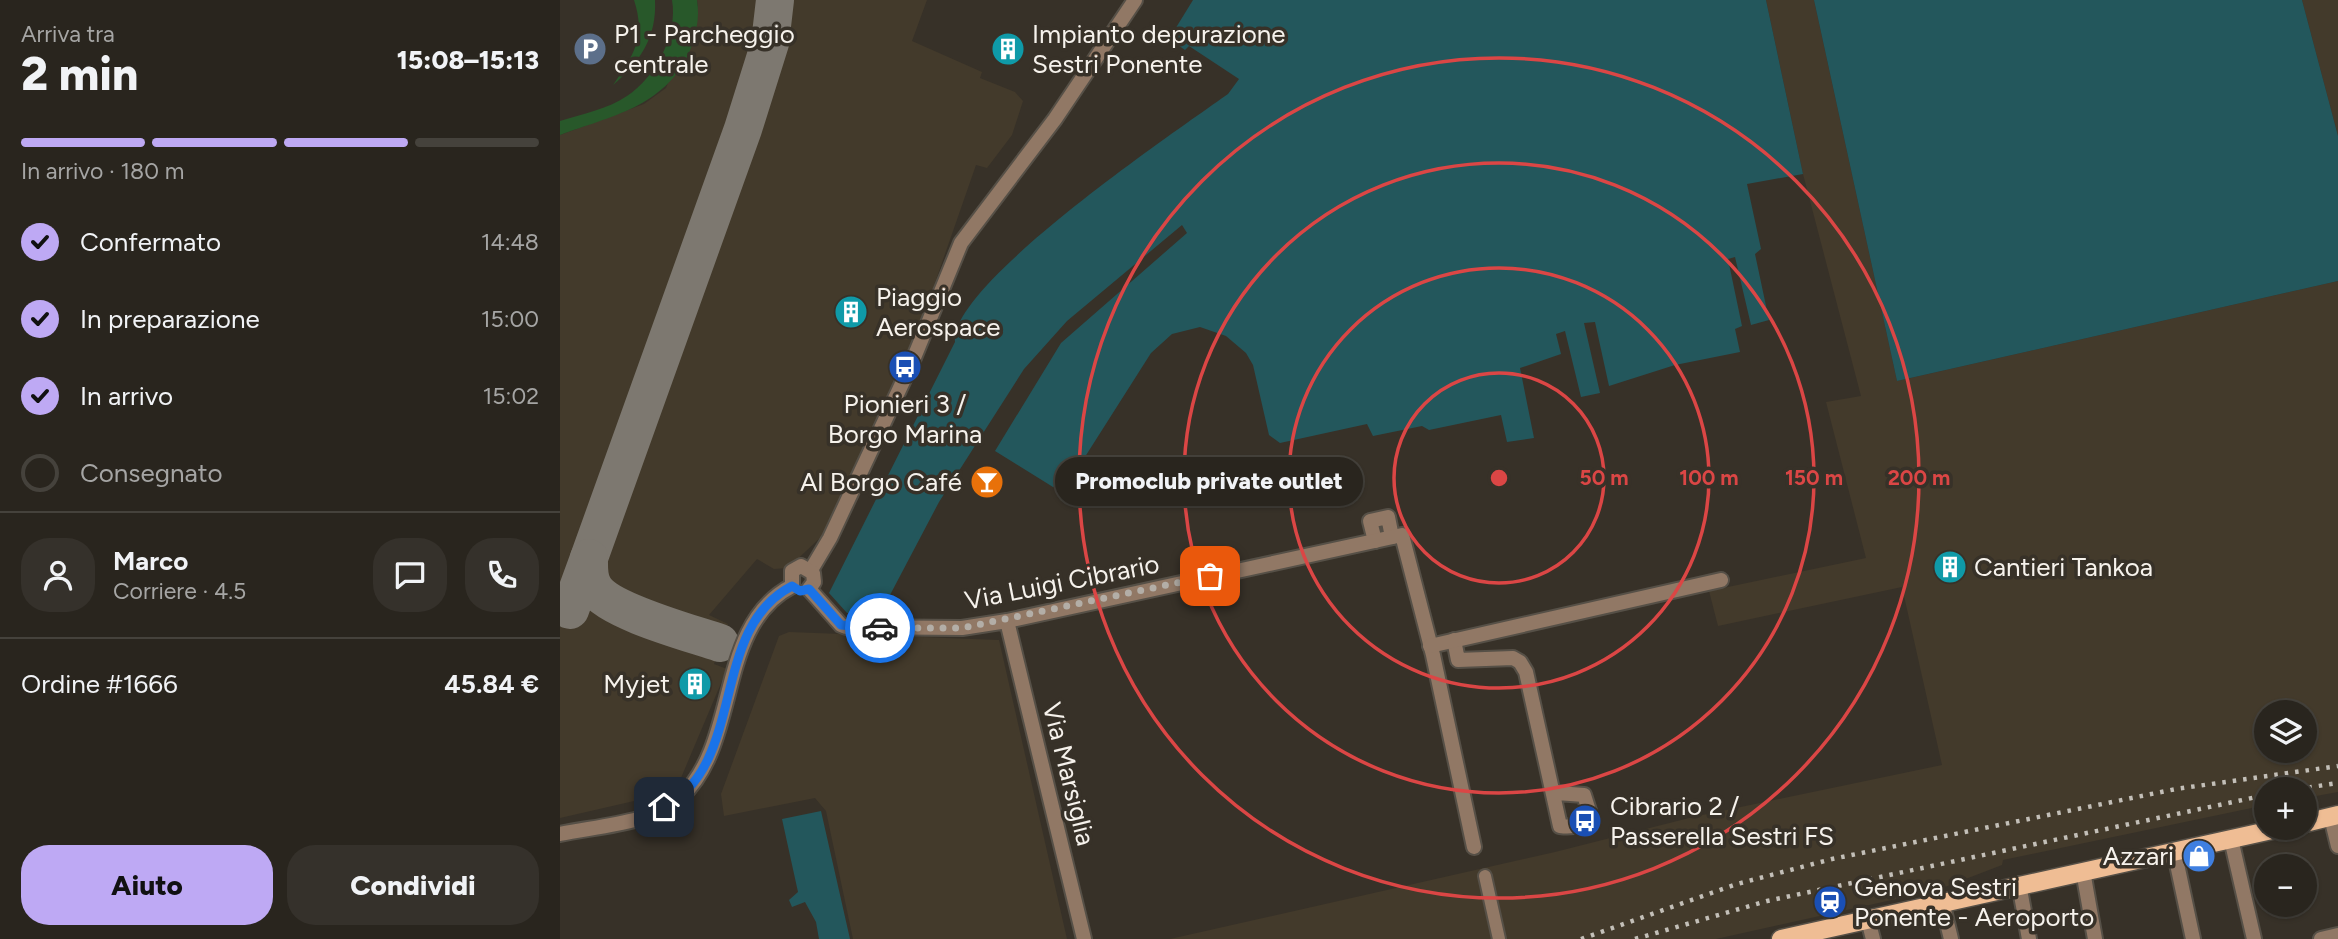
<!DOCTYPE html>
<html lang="it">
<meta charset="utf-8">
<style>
:root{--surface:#29251e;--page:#35312b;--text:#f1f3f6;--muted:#a5a5a4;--line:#45423c;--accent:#bea9f4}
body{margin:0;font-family:Figtree,sans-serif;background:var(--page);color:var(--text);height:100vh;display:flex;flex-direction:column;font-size:26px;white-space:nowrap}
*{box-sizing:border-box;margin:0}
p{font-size:23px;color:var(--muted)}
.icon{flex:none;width:38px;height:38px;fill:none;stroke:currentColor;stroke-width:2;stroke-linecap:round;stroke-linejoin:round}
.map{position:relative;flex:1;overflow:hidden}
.details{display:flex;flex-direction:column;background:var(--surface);width:560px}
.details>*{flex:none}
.controls{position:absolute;left:1694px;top:700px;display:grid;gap:14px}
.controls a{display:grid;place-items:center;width:63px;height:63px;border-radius:50%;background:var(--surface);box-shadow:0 2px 5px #0004,0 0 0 2px var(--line);font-size:35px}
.pin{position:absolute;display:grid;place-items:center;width:60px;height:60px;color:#fff;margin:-30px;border-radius:14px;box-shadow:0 4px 10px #0006}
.courier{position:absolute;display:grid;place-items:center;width:70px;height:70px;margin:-35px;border:5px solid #1a73e8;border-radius:50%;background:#fff;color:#222;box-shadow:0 2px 9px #0007}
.bubble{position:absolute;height:49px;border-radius:24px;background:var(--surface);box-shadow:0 2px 5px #0004,0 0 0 2px var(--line);font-size:23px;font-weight:800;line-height:49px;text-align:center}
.headline em{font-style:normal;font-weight:800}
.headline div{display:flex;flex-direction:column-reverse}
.headline{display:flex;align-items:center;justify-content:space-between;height:119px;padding:0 21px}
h1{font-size:46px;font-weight:800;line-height:52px}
.bar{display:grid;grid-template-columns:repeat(4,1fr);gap:10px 7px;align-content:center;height:84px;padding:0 21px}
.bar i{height:9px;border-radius:5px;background:var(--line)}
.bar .current{background:var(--accent)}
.bar p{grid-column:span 4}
.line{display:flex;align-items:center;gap:18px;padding:0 21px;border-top:2px solid var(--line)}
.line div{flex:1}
.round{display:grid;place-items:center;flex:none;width:74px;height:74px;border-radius:28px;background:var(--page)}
ol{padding:0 21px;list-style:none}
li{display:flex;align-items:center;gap:21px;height:77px}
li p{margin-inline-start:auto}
li .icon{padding:7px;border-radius:50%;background:var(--accent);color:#111;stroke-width:4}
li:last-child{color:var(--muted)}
li i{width:38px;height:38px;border:4px solid var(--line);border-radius:50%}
.cta{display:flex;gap:14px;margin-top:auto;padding:14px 21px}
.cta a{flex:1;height:80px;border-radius:28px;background:var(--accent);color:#111;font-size:28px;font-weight:800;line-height:80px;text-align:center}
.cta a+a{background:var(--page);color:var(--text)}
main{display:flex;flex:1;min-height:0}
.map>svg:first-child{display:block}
.built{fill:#433a2b;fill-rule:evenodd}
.green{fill:#28582a}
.water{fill:#23575c}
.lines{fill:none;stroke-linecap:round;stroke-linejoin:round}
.taxiway{stroke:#7d7870;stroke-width:38}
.pedestrian-casing{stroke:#565047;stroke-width:16}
.minor-casing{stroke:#565047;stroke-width:18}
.tertiary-casing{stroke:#565047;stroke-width:18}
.primary-casing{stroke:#565047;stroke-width:21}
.pedestrian{stroke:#917865;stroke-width:12}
.minor{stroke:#917865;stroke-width:14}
.tertiary{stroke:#917865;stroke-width:14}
.primary{stroke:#efbd94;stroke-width:18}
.rail{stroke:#c3bfb8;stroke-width:4.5;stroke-dasharray:3.5 7;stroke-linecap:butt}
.done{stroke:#b3aea7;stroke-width:7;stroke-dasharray:0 12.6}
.route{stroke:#1a73e8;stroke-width:9}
.ring{fill:none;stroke:#db4645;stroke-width:3.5}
.labels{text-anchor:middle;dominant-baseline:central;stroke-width:7;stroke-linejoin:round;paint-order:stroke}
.poi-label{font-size:26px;fill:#f6f2ec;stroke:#373128;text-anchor:start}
.street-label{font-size:26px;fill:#f6f2ec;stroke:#373128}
.centre{fill:#db4645;stroke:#373128;stroke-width:3.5}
.ring-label{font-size:21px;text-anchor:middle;font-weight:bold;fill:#db4645;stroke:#373128;stroke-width:7;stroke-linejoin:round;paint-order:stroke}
</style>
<main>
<section class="details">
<div class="headline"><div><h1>2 min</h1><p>Arriva tra</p></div><em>15:08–15:13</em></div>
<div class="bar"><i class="current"></i><i class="current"></i><i class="current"></i><i></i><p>In arrivo · 180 m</p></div>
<ol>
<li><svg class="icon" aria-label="check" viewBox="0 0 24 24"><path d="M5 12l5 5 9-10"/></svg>Confermato<p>14:48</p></li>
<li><svg class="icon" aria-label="check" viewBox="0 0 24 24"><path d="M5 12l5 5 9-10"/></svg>In preparazione<p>15:00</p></li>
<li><svg class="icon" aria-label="check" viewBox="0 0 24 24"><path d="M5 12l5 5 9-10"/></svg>In arrivo<p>15:02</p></li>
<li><i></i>Consegnato</li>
</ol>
<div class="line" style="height:126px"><a class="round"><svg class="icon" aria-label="person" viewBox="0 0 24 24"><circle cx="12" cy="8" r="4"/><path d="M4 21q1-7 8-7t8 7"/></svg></a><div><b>Marco</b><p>Corriere · 4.5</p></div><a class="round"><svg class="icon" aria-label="chat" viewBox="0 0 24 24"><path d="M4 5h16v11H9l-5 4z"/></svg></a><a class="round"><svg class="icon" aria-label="phone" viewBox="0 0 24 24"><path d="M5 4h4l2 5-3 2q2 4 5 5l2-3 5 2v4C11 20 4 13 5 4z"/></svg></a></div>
<div class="line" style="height:91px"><div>Ordine #1666</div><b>45.84 €</b></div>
<div class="cta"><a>Aiuto</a><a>Condividi</a></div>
</section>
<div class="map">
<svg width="1778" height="939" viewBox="0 0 1778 939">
<rect width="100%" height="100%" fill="#373128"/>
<g class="built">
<path d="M 137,0 L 367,0 L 352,41 L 422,72 L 420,78 L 455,92 L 463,101 L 452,135 L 427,168 L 416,165 L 361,323 L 262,536 L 228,568 L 214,569 L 197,559 L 149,615 L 168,624 L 154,664 L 167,669 L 118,785 L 109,793 L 0,818 L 0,135 L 84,104 L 106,88 L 138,6 Z"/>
<path d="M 1206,0 L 1254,0 L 1337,381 L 1778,281 L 1778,792 L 1745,798 L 1745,789 L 1706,789 L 1706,805 L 1443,860 L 1442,865 L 1377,890 L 1156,939 L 610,939 L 995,852 L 1133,817 L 1382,765 L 1342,587 L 1158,626 L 1149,591 L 1306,558 L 1266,402 L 1301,396 L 1243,174 ZM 1706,712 L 1745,712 L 1745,751 L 1706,751 Z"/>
<path d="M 1742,0 L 1778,0 L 1778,136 Z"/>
<path d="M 229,632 L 439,640 L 507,939 L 293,939 L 266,811 L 255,798 L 164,816 L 161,794 L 219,636 Z"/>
</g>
<g class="green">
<path d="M 74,0 L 95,0 C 97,37 80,62 53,85 C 74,55 86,37 74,0 Z"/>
<path d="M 112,0 L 137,0 C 140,18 136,36 129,53 C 104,107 51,116 0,135 L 0,121 C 22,114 48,109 67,96 C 96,77 118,34 112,0 Z"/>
</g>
<g class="water">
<path d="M 633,0 L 1206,0 L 1243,174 L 1187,184 L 1201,249 L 1195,254 L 1209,320 L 1191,325 L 1175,257 L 1168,259 L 1182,326 L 1175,329 L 1180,352 L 1115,365 L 1049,386 L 1035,322 L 1024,323 L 1040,393 L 1021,397 L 1005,331 L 996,334 L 1001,354 L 960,368 L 974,438 L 947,442 L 941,415 L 869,430 L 862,426 L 813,436 L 807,424 L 720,443 L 709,435 L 693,365 L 686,353 L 666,336 L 640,327 L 612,334 L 591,353 L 509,482 L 493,487 L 435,451 L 501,343 L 627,233 L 622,225 L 507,321 L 464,369 L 379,502 L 320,614 L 287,613 L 269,593 L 395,342 C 388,285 619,129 668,94 L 679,79 L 629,46 L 625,50 L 609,39 Z"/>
<path d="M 1254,0 L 1742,0 L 1778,136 L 1778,281 L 1337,381 Z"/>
<path d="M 261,811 L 290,939 L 259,939 L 256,922 L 245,902 L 232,907 L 229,900 L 238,892 L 222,819 Z"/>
</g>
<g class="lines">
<g class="taxiway">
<path d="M 29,558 L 183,129 L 210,43 L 215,0"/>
<path d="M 10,610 L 29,558 C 29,568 28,580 35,589 C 51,612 131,633 160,643"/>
</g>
<defs>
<path id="pedestrian" d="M 925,876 L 939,939"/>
<g id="minor">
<path d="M 815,541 L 810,521 L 828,517 L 832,537"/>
<path d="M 251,570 L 270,538 L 353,360 L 401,243 L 495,119 L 575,0"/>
<path d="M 447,621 L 842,535 L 873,655 L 914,847"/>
<path d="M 894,640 L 898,660 L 953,658 L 960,662 L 966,672 L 1000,826 C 1014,828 1022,825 1030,814 L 1024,795 L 997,793 L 992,789"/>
<path d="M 870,646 L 1161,580"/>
<path d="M 1771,817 L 1778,846"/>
<path d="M 1671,839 L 1694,939"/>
<path d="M 1614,850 L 1633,939"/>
<path d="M 1523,871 L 1535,939"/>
<path d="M 1459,884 L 1469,939"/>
<path d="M 1382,902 L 1391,939"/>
<path d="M 1761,939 L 1778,935"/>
</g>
<g id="tertiary">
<path d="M 232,586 L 232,571 L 241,566 L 253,573 L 254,582 L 249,589"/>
<path d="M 249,589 L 281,625 L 286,627 L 402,628 L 447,621 L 524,939"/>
<path d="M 0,834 C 37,826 92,824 121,797 C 181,741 155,626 232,586"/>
<path d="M 1308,920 L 1313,939"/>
</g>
<g id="primary">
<path d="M 1745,823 L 1778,815"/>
<path d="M 1221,939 L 1721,828"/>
</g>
</defs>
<use href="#pedestrian" class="pedestrian-casing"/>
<use href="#minor" class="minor-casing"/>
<use href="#tertiary" class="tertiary-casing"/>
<use href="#primary" class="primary-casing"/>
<use href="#pedestrian" class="pedestrian"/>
<use href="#minor" class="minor"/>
<use href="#tertiary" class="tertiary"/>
<use href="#primary" class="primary"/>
<g class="rail">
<path d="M 1738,789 L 1778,783"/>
<path d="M 1021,939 L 1177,884 L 1272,859 L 1616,789 L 1778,766"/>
<path d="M 1075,939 L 1207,901 L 1706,795"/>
</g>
</g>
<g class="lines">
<path class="done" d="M 320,628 L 402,628 L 650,576"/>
<path class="route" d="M 104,807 C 188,763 148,629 232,586 L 240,591 L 249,589 L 281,625 L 320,628"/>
</g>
<g class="ring">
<circle cx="939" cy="478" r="105"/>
<circle cx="939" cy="478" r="210"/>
<circle cx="939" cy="478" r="315"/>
<circle cx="939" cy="478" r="420"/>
</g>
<defs>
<symbol id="parking-disc" viewBox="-11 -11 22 22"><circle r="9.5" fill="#5c6f8a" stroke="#373128"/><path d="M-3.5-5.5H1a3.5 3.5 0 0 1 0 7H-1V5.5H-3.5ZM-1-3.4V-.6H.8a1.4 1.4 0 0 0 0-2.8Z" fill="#fff"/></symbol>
<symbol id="building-disc" viewBox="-11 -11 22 22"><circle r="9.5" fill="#0f9aa8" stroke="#373128"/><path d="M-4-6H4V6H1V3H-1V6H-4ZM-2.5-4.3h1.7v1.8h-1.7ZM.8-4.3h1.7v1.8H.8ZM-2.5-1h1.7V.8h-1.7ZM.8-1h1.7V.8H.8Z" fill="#fff"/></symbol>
<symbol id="bus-disc" viewBox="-11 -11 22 22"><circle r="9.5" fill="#1a4fb4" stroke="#373128"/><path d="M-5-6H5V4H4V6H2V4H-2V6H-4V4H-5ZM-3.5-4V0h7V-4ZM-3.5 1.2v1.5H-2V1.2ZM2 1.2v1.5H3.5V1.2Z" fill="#fff"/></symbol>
<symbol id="bar-disc" viewBox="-11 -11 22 22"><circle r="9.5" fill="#e8710a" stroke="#373128"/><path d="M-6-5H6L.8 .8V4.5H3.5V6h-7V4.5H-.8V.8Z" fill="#fff"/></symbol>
<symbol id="shop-disc" viewBox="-11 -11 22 22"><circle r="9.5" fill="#3f7fe0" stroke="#373128"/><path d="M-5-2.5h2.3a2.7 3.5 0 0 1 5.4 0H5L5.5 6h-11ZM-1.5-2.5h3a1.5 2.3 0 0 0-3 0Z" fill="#fff"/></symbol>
<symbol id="station-disc" viewBox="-11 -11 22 22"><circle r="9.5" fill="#1a4fb4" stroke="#373128"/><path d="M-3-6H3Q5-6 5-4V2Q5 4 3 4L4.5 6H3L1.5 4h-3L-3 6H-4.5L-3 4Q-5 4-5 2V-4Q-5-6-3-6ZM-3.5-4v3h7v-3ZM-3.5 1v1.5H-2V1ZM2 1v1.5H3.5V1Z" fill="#fff"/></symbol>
</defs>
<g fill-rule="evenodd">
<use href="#parking-disc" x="11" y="30" width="38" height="38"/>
<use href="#building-disc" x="429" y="30" width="38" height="38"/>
<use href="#building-disc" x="272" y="293" width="38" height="38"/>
<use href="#bus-disc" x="326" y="348" width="38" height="38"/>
<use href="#bar-disc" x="408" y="463" width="38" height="38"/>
<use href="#building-disc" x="1371" y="548" width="38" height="38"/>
<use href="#building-disc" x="116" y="665" width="38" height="38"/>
<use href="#bus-disc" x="1006" y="802" width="38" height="38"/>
<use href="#shop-disc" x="1620" y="837" width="38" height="38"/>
<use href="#station-disc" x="1251" y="883" width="38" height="38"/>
</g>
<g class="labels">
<g class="poi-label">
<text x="54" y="34">P1 - Parcheggio<tspan x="54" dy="30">centrale</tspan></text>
<text x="472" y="34">Impianto depurazione<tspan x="472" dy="30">Sestri Ponente</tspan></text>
<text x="316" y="297">Piaggio<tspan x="316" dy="30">Aerospace</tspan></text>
<text x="345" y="404" text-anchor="middle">Pionieri 3 /<tspan x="345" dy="30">Borgo Marina</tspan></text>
<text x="402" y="482" text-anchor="end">Al Borgo Café</text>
<text x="1414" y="567">Cantieri Tankoa</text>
<text x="110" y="684" text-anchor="end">Myjet</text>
<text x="1050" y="806">Cibrario 2 /<tspan x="1050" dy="30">Passerella Sestri FS</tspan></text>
<text x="1614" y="856" text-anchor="end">Azzari</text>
<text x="1294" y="887">Genova Sestri<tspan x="1294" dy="30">Ponente - Aeroporto</tspan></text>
</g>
<g class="street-label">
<text transform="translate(502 582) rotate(-11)">Via Luigi Cibrario</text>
<text transform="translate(509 774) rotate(76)">Via Marsiglia</text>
</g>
</g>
<circle cx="939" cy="478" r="10" class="centre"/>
<g class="ring-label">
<text x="1044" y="485">50 m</text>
<text x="1149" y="485">100 m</text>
<text x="1254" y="485">150 m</text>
<text x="1359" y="485">200 m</text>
</g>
</svg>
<div class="controls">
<a><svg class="icon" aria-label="layers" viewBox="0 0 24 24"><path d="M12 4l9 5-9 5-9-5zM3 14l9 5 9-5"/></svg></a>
<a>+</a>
<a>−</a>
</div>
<div class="pin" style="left:650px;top:576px;background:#ea580c"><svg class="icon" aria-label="bag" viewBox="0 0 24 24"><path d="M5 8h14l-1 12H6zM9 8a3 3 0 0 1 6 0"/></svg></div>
<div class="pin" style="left:104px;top:807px;background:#1f2937"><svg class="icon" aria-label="home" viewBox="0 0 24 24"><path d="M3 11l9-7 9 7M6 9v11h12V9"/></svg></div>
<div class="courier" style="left:320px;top:628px"><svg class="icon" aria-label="car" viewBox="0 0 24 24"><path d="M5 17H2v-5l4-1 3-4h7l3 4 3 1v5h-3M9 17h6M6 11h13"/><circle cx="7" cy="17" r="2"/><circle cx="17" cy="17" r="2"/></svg></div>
<div class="bubble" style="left:495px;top:457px;width:308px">Promoclub private outlet</div>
</div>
</main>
